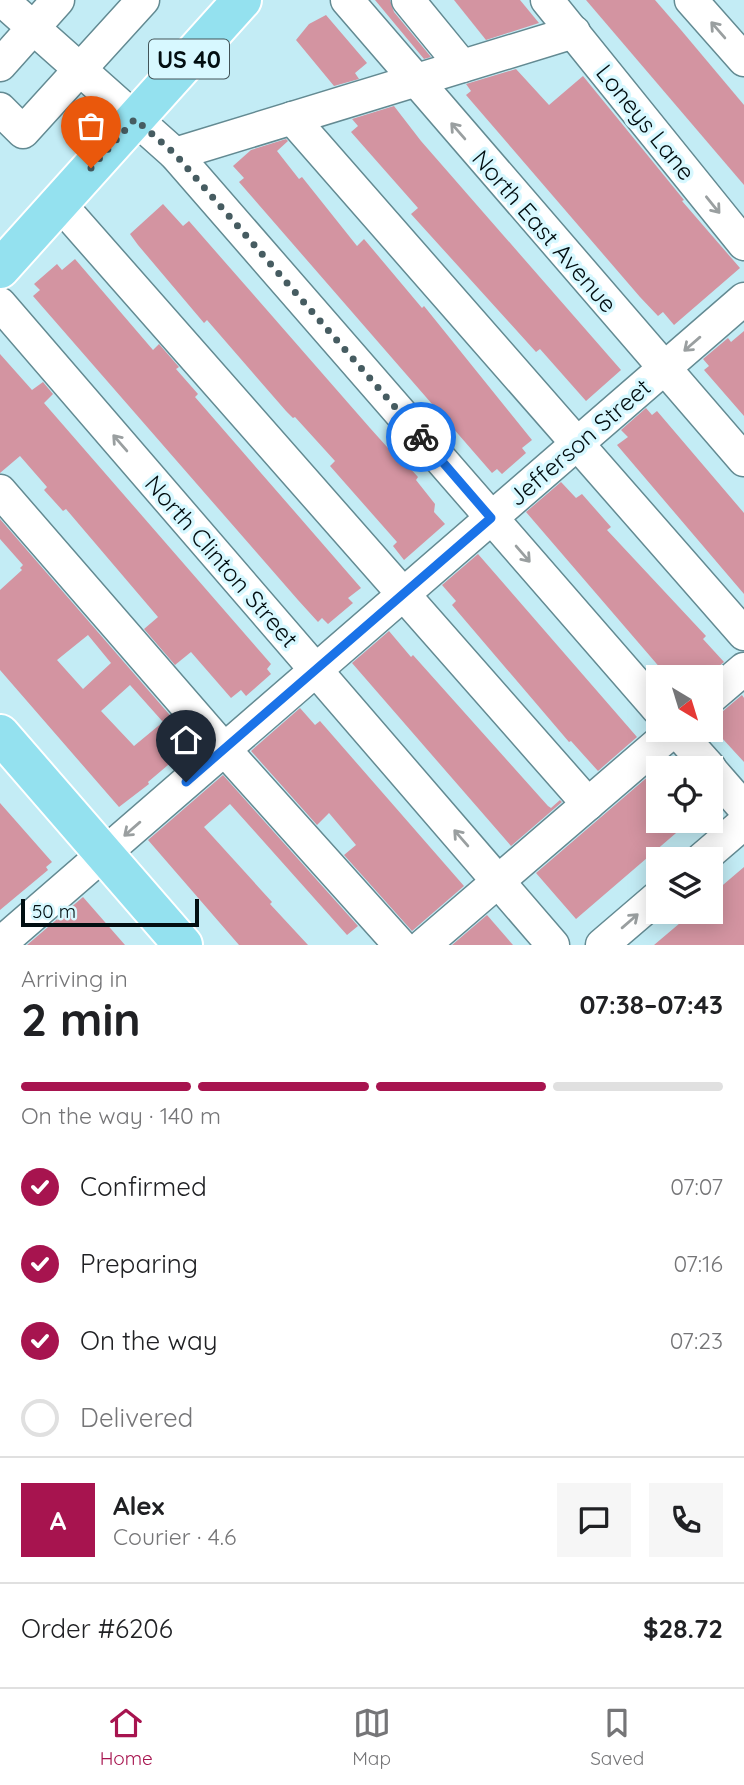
<!DOCTYPE html>
<meta charset="utf-8">
<style>
:root{--surface:#fff;--page:#f6f6f6;--text:#202124;--muted:#757577;--line:#e0e0e0;--accent:#a7144f}
body{margin:0;font-family:Quicksand,sans-serif;background:var(--page);color:var(--text);height:100vh;display:flex;flex-direction:column;font-size:26px;white-space:nowrap}
*{box-sizing:border-box;margin:0}
p{font-size:23px;color:var(--muted)}
.icon{flex:none;width:38px;height:38px;fill:none;stroke:currentColor;stroke-width:2;stroke-linecap:round;stroke-linejoin:round}
.map{position:relative;height:945px;overflow:hidden}
.drawer{display:flex;flex-direction:column;background:var(--surface);flex:1}
.drawer>*{flex:none}
.needle{width:46px;rotate:142deg}
.buttons{position:absolute;left:646px;top:665px;display:grid;gap:14px}
.buttons a{display:grid;place-items:center;width:77px;height:77px;border-radius:0px;background:var(--surface);box-shadow:0 4px 18px #0003;font-size:35px}
.scale{position:absolute;left:21px;bottom:18px;width:178px;box-sizing:border-box;padding-left:7px;border:4px solid #020e11;border-top:0;font-size:19px;line-height:24px;white-space:nowrap;color:#020e11;-webkit-text-stroke:5px #d7f8ff;paint-order:stroke}
.pin{position:absolute;display:grid;place-items:center;width:60px;height:60px;color:#fff;margin:-72px -30px;border-radius:50% 50% 50% 0;rotate:-45deg;box-shadow:0 0 7px #0007}
.pin .icon{rotate:45deg}
.courier{position:absolute;display:grid;place-items:center;width:70px;height:70px;margin:-35px;border:5px solid #1a73e8;border-radius:50%;background:#fff;color:#222;box-shadow:0 2px 9px #0007}
.overview em{font-style:normal;font-weight:700}
.overview div{display:flex;flex-direction:column-reverse}
.overview{display:flex;align-items:center;justify-content:space-between;height:119px;padding:0 21px}
h1{font-size:46px;font-weight:700;line-height:52px}
.bar{display:grid;grid-template-columns:repeat(4,1fr);gap:10px 7px;align-content:center;height:84px;padding:0 21px}
.bar i{height:9px;border-radius:5px;background:var(--line)}
.bar .on{background:var(--accent)}
.bar p{grid-column:span 4}
.line{display:flex;align-items:center;gap:18px;padding:0 21px;border-top:2px solid var(--line)}
.line div{flex:1}
.round{display:grid;place-items:center;flex:none;width:74px;height:74px;border-radius:0px;background:var(--page)}
ol{padding:0 21px;list-style:none}
li{display:flex;align-items:center;gap:21px;height:77px}
li p{margin-inline-start:auto}
li .icon{padding:7px;border-radius:50%;background:var(--accent);color:#fff;stroke-width:4}
li:last-child{color:var(--muted)}
li i{width:38px;height:38px;border:4px solid var(--line);border-radius:50%}
.tab-bar{display:flex;justify-content:space-around;align-items:center;height:98px;border-top:2px solid var(--line);background:var(--surface);font-size:19px;color:var(--muted)}
.tab-bar a{display:grid;justify-items:center;gap:4px}
.tab-bar .on{color:var(--accent)}
.map>svg:first-child{display:block}
.building{fill:#d394a1;fill-rule:evenodd}
.lines{fill:none;stroke-linecap:round;stroke-linejoin:round}
.minor-casing{stroke:#638a92;stroke-width:35}
.major-casing{stroke:#fff;stroke-width:42}
.minor{stroke:#fff;stroke-width:32}
.major{stroke:#94e1ef;stroke-width:38}
.oneway{stroke:#9a9fa0}
.done{stroke:#465c61;stroke-width:7;stroke-dasharray:0 12.6}
.route{stroke:#1a73e8;stroke-width:9}
.labels{text-anchor:middle;dominant-baseline:central;stroke-width:7;stroke-linejoin:round;paint-order:stroke}
.shield{fill:#d7f8ff;stroke:#425458;stroke-width:2}
.shield-label{font-size:23px;font-weight:bold;fill:#020e11}
.street-label{font-size:24px;fill:#020e11;stroke:#d7f8ff}
</style>
<div class="map">
<svg width="744" height="945" viewBox="0 0 744 945">
<rect width="100%" height="100%" fill="#c3ecf5"/>
<g class="building">
<path d="M 375,0 L 390,0 L 394,12 L 431,57 L 424,59 Z"/>
<path d="M 454,0 L 520,0 L 539,23 L 486,40 Z"/>
<path d="M 586,0 L 655,0 L 681,30 L 744,105 L 744,185 Z"/>
<path d="M 326,15 L 367,63 L 355,73 L 359,79 L 334,86 L 296,40 L 309,24 Z"/>
<path d="M 516,69 L 549,105 L 583,76 L 684,200 L 682,201 L 740,268 L 674,325 L 663,312 L 658,316 L 640,297 L 466,95 L 471,91 L 466,84 Z"/>
<path d="M 394,106 L 421,141 L 621,370 L 586,401 L 540,349 L 536,352 L 411,214 L 418,208 L 351,132 L 358,126 L 352,119 Z"/>
<path d="M 286,139 L 288,141 L 277,151 L 299,179 L 302,177 L 357,246 L 364,239 L 422,308 L 424,306 L 532,440 L 522,448 L 526,453 L 502,474 L 497,469 L 492,473 L 239,182 L 244,178 L 233,166 L 251,150 Z"/>
<path d="M 163,204 L 183,226 L 189,221 L 370,428 L 388,448 L 390,446 L 418,477 L 416,480 L 435,504 L 434,512 L 445,524 L 404,560 L 393,546 L 397,542 L 330,466 L 335,461 L 295,417 L 293,418 L 286,411 L 207,320 L 204,323 L 138,245 L 130,234 Z"/>
<path d="M 75,259 L 153,350 L 159,344 L 179,367 L 176,369 L 198,394 L 195,397 L 361,588 L 348,598 L 353,603 L 328,624 L 322,618 L 318,622 L 298,600 L 33,296 L 40,290 L 34,284 L 57,264 L 62,270 Z"/>
<path d="M 744,331 L 744,416 L 704,370 L 709,366 L 703,359 L 728,338 L 731,342 Z"/>
<path d="M 0,354 L 32,390 L 43,382 L 53,394 L 44,403 L 271,664 L 267,669 L 271,674 L 246,696 L 241,690 L 231,698 L 191,652 L 175,665 L 144,629 L 158,617 L 66,509 L 63,511 L 44,490 L 47,487 L 20,456 L 0,473 Z"/>
<path d="M 646,408 L 652,415 L 657,411 L 744,513 L 744,594 L 617,445 L 628,437 L 621,430 Z"/>
<path d="M 561,482 L 576,498 L 582,494 L 611,527 L 607,530 L 706,636 L 703,639 L 724,662 L 706,677 L 668,677 L 526,512 Z"/>
<path d="M 0,519 L 194,743 L 148,782 L 149,784 L 119,807 L 0,670 L 0,590 L 22,570 L 20,568 L 23,565 L 0,539 ZM 88,635 L 111,663 L 83,689 L 57,660 ZM 130,685 L 163,722 L 134,746 L 101,711 Z"/>
<path d="M 478,554 L 637,737 L 598,771 L 571,741 L 569,742 L 452,605 L 456,601 L 442,585 Z"/>
<path d="M 389,631 L 411,657 L 413,655 L 548,806 L 551,808 L 560,800 L 562,802 L 511,846 L 352,663 Z"/>
<path d="M 742,695 L 744,698 L 744,762 L 710,725 L 710,716 L 722,712 Z"/>
<path d="M 300,708 L 315,725 L 320,721 L 464,886 L 412,931 L 344,855 L 356,845 L 329,813 L 317,825 L 251,751 Z"/>
<path d="M 658,768 L 658,821 L 690,821 L 576,919 L 536,873 Z"/>
<path d="M 223,775 L 358,926 L 347,935 L 230,804 L 204,827 L 272,902 L 270,904 L 308,945 L 239,945 L 148,840 Z"/>
<path d="M 0,803 L 52,862 L 46,867 L 48,870 L 0,910 Z"/>
<path d="M 744,867 L 744,945 L 654,945 L 693,912 L 710,912 L 710,896 Z"/>
<path d="M 83,897 L 125,945 L 27,945 Z"/>
<path d="M 487,915 L 513,945 L 452,945 Z"/>
</g>
<g class="lines">
<defs>
<g id="minor">
<path d="M 2,0 L 175,154 L 658,709"/>
<path d="M 347,0 L 744,460"/>
<path d="M 408,0 L 462,66"/>
<path d="M 547,0 L 744,244"/>
<path d="M 691,0 L 744,60"/>
<path d="M 0,65 L 58,0"/>
<path d="M 0,109 L 23,132 L 143,0"/>
<path d="M 292,118 L 744,634"/>
<path d="M 175,154 L 574,32"/>
<path d="M 59,203 L 588,804"/>
<path d="M 0,304 L 553,945"/>
<path d="M 0,491 L 224,749 L 400,945"/>
<path d="M 710,698 L 744,669"/>
<path d="M 676,730 L 710,768"/>
<path d="M 710,769 L 744,808"/>
<path d="M 702,859 L 744,823"/>
<path d="M 1,943 L 744,299"/>
<path d="M 424,945 L 674,730"/>
<path d="M 602,945 L 658,897"/>
</g>
<g id="major">
<path d="M 0,269 L 242,0"/>
<path d="M 0,734 L 183,945"/>
</g>
</defs>
<use href="#minor" class="minor-casing"/>
<use href="#major" class="major-casing"/>
<use href="#minor" class="minor"/>
<use href="#major" class="major"/>
</g>
<defs><path id="oneway-shaft" d="M-6 0H5M1.5-3L5.5 0L1.5 3" fill="none" stroke-width="1.6" stroke-linecap="round" stroke-linejoin="round" transform="scale(1.75)"/></defs>
<g class="oneway">
<use href="#oneway-shaft" transform="translate(718 30) rotate(-131)"/>
<use href="#oneway-shaft" transform="translate(458 131) rotate(-131)"/>
<use href="#oneway-shaft" transform="translate(713 205) rotate(51)"/>
<use href="#oneway-shaft" transform="translate(692 344) rotate(139)"/>
<use href="#oneway-shaft" transform="translate(120 443) rotate(-131)"/>
<use href="#oneway-shaft" transform="translate(523 554) rotate(49)"/>
<use href="#oneway-shaft" transform="translate(132 829) rotate(139)"/>
<use href="#oneway-shaft" transform="translate(461 838) rotate(-131)"/>
<use href="#oneway-shaft" transform="translate(630 921) rotate(-41)"/>
</g>
<g class="lines">
<path class="done" d="M 91,168 L 135,119 L 175,154 L 421,437"/>
<path class="route" d="M 186,782 L 491,518 L 421,437"/>
</g>
<g class="labels">
<rect class="shield" x="149" y="39.5" width="80" height="39" rx="5"/>
<g class="shield-label">
<text x="189" y="59">US 40</text>
</g>
<g class="street-label">
<text transform="translate(646 122) rotate(51)">Loneys Lane</text>
<text transform="translate(545 231) rotate(49)">North East Avenue</text>
<text transform="translate(579 442) rotate(-41)">Jefferson Street</text>
<text transform="translate(222 561) rotate(49)">North Clinton Street</text>
</g>
</g>
</svg>
<div class="buttons">
<a><svg class="needle" viewBox="-14 -14 28 28"><path d="M0-13l5 13h-10z" fill="#e53935"/><path d="M0 13l5-13h-10z" fill="#757577"/></svg></a>
<a><svg class="icon" aria-label="locate" viewBox="0 0 24 24"><circle cx="12" cy="12" r="6"/><path d="M12 2v4M12 18v4M2 12h4M18 12h4"/></svg></a>
<a><svg class="icon" aria-label="layers" viewBox="0 0 24 24"><path d="M12 4l9 5-9 5-9-5zM3 14l9 5 9-5"/></svg></a>
</div>
<div class="scale">50 m</div>
<div class="pin" style="left:91px;top:168px;background:#ea580c"><svg class="icon" aria-label="bag" viewBox="0 0 24 24"><path d="M5 8h14l-1 12H6zM9 8a3 3 0 0 1 6 0"/></svg></div>
<div class="pin" style="left:186px;top:782px;background:#1f2937"><svg class="icon" aria-label="home" viewBox="0 0 24 24"><path d="M3 11l9-7 9 7M6 9v11h12V9"/></svg></div>
<div class="courier" style="left:421px;top:437px"><svg class="icon" aria-label="bike" viewBox="0 0 24 24"><circle cx="6" cy="16" r="4"/><circle cx="18" cy="16" r="4"/><path d="M6 16l4-8h5l3 8M10 8l3 8H6M13 5h3"/></svg></div>
</div>
<section class="drawer">
<div class="overview"><div><h1>2 min</h1><p>Arriving in</p></div><em>07:38–07:43</em></div>
<div class="bar"><i class="on"></i><i class="on"></i><i class="on"></i><i></i><p>On the way · 140 m</p></div>
<ol>
<li><svg class="icon" aria-label="check" viewBox="0 0 24 24"><path d="M5 12l5 5 9-10"/></svg>Confirmed<p>07:07</p></li>
<li><svg class="icon" aria-label="check" viewBox="0 0 24 24"><path d="M5 12l5 5 9-10"/></svg>Preparing<p>07:16</p></li>
<li><svg class="icon" aria-label="check" viewBox="0 0 24 24"><path d="M5 12l5 5 9-10"/></svg>On the way<p>07:23</p></li>
<li><i></i>Delivered</li>
</ol>
<div class="line" style="height:126px"><b class="round" style="background:var(--accent);color:#fff">A</b><div><b>Alex</b><p>Courier · 4.6</p></div><a class="round"><svg class="icon" aria-label="chat" viewBox="0 0 24 24"><path d="M4 5h16v11H9l-5 4z"/></svg></a><a class="round"><svg class="icon" aria-label="phone" viewBox="0 0 24 24"><path d="M5 4h4l2 5-3 2q2 4 5 5l2-3 5 2v4C11 20 4 13 5 4z"/></svg></a></div>
<div class="line" style="height:91px"><div>Order #6206</div><b>$28.72</b></div>
</section>
<nav class="tab-bar">
<a class="on"><svg class="icon" aria-label="home" viewBox="0 0 24 24"><path d="M3 11l9-7 9 7M6 9v11h12V9"/></svg>Home</a>
<a><svg class="icon" aria-label="map" viewBox="0 0 24 24"><path d="M3 6l6-2 6 2 6-2v14l-6 2-6-2-6 2zM9 4v14M15 6v14"/></svg>Map</a>
<a><svg class="icon" aria-label="saved" viewBox="0 0 24 24"><path d="M7 4h10v16l-5-4-5 4z"/></svg>Saved</a>
</nav>
